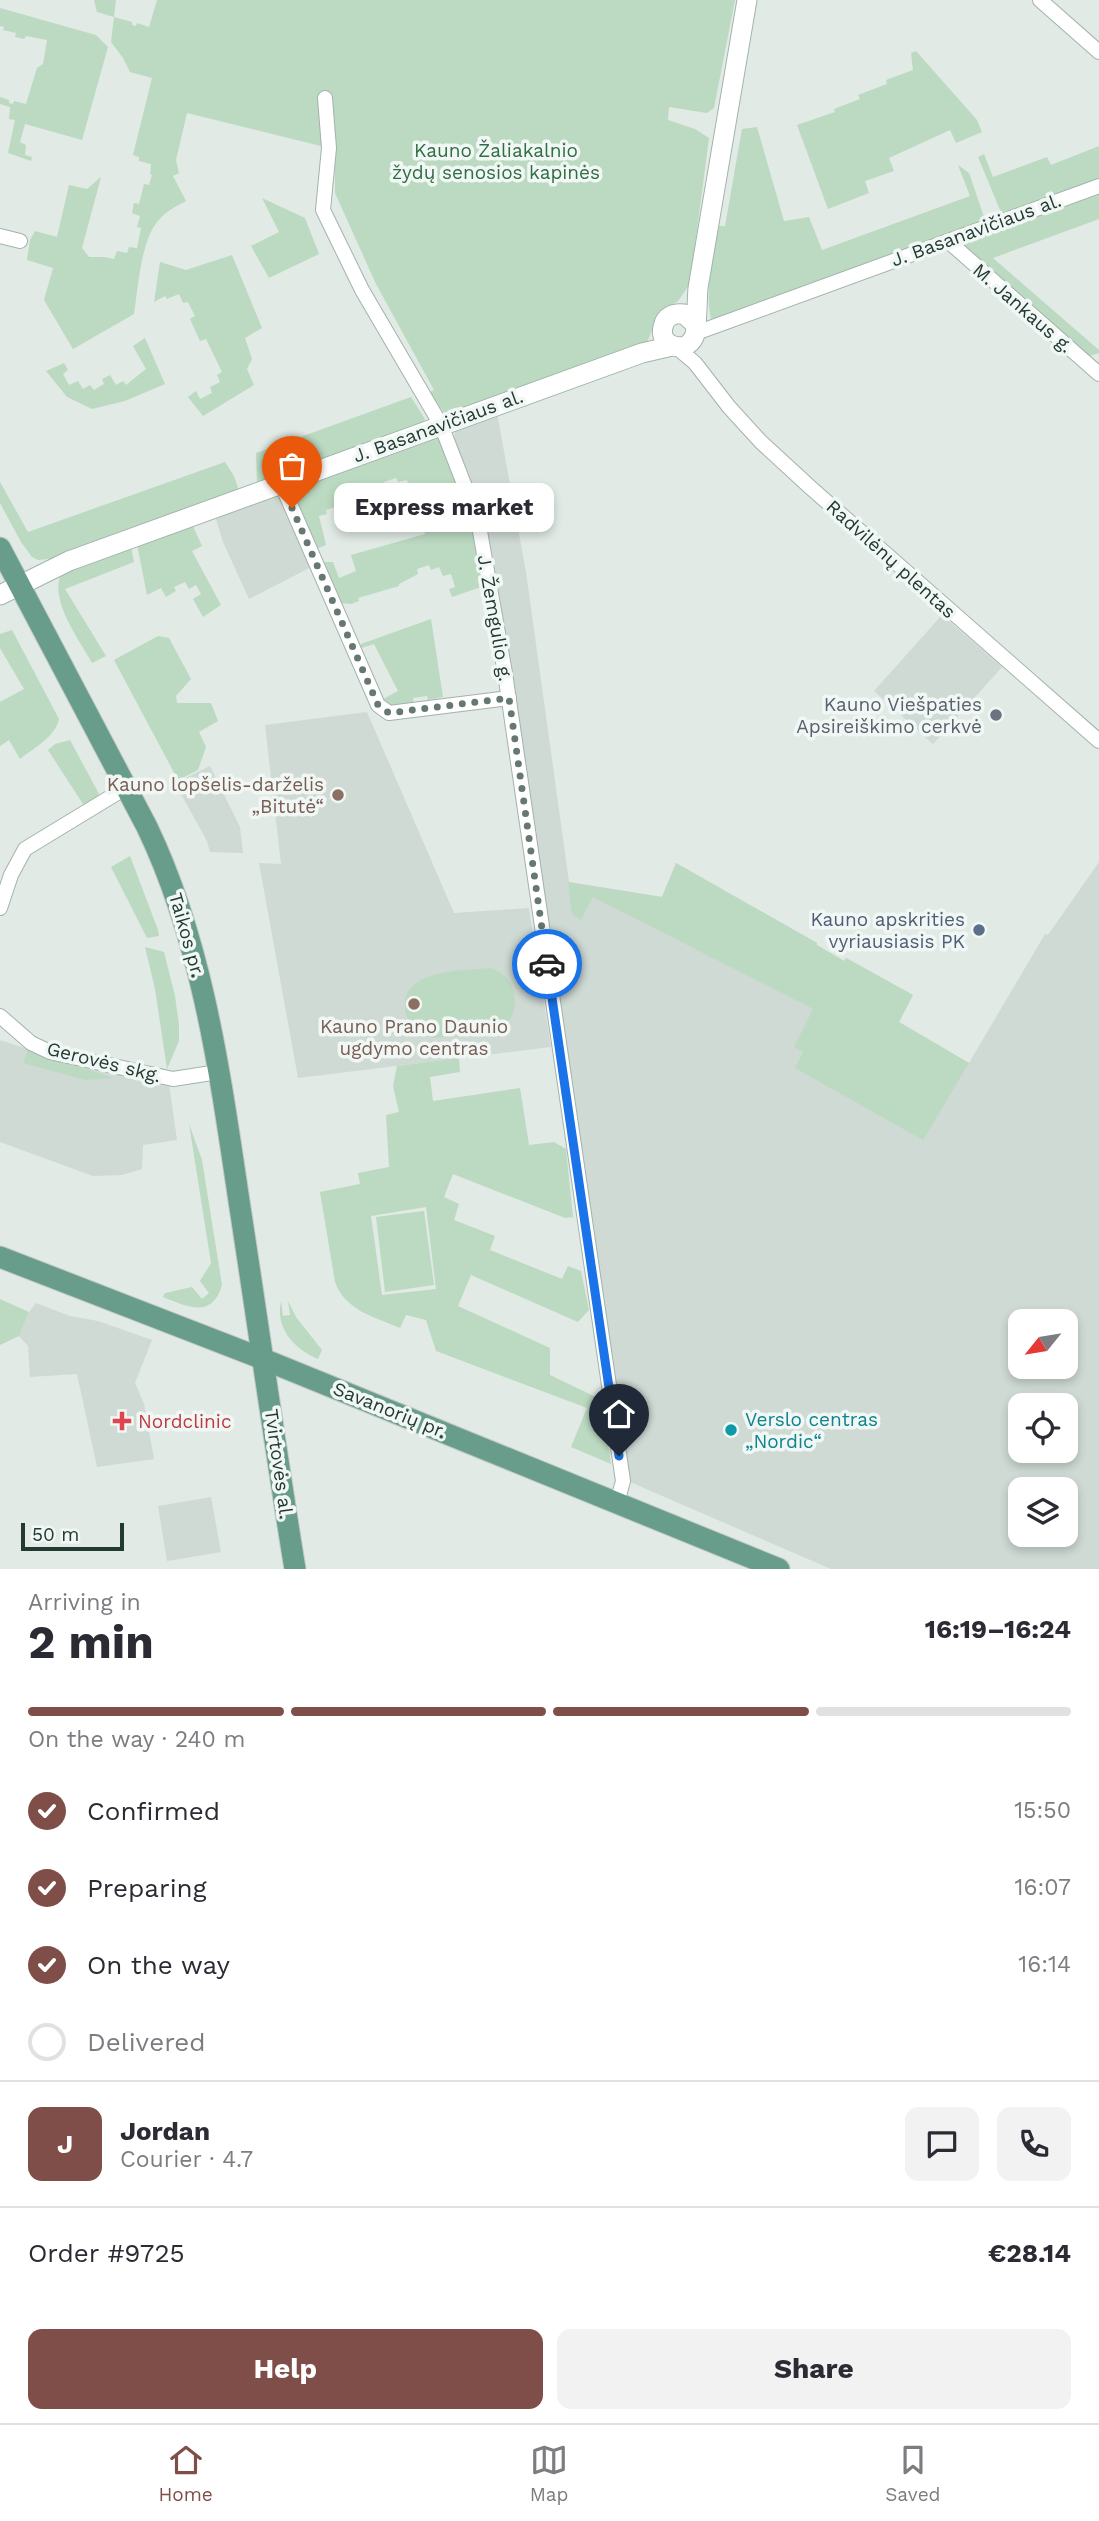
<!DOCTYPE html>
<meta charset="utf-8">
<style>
:root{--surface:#fff;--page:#f2f2f3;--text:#2b2b33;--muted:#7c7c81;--line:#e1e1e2;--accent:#804e48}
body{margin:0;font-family:"Work Sans",sans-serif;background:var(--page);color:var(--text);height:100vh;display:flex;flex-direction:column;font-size:26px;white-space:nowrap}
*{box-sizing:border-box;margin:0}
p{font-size:23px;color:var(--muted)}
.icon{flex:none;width:38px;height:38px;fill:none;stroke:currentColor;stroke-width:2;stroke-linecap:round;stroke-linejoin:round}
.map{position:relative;height:1569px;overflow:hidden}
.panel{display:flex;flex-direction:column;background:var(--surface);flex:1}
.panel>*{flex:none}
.needle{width:46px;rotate:240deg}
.tools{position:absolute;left:1008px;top:1309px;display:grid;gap:14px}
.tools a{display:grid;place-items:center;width:70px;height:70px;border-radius:14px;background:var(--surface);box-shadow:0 4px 10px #0003;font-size:35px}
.scale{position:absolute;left:21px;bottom:18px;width:103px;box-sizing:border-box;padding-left:7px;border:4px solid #233a32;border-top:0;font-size:19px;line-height:24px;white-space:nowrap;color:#233a32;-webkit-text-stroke:5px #f1f7f4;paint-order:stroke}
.pin{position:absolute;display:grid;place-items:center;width:60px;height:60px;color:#fff;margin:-72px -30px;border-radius:50% 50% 50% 0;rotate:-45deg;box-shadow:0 0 7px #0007}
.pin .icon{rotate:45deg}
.courier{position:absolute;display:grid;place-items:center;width:70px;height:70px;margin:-35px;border:5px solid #1a73e8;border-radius:50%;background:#fff;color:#222;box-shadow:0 2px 9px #0007}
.bubble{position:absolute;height:49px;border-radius:14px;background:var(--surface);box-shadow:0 4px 10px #0003;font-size:23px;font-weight:700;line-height:49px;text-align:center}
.head em{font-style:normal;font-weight:700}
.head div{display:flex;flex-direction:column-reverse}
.head{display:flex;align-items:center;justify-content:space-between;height:119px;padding:0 28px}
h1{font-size:46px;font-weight:700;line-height:52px}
.bar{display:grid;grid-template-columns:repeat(4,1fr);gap:10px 7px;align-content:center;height:84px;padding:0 28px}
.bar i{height:9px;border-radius:5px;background:var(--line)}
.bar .on{background:var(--accent)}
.bar p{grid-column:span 4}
.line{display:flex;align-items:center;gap:18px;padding:0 28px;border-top:2px solid var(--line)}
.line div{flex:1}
.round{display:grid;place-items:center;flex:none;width:74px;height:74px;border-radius:14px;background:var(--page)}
ol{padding:0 28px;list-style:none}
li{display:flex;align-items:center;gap:21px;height:77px}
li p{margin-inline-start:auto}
li .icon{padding:7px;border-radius:50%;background:var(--accent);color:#fff;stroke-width:4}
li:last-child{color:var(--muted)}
li i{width:38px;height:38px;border:4px solid var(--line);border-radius:50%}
.action{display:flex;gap:14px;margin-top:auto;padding:14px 28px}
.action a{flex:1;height:80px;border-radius:14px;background:var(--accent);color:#fff;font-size:28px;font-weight:700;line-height:80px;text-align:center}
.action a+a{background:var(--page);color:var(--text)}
.menu{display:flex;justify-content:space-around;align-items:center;height:98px;border-top:2px solid var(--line);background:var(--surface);font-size:19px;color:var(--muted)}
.menu a{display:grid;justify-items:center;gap:4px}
.menu .on{color:var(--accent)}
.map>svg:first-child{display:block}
.built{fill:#cfdad4;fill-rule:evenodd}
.green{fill:#bbdac1;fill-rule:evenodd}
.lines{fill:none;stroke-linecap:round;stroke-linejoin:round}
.street-casing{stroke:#a4b2ac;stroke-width:16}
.secondary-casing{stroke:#a1b5ac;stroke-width:21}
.primary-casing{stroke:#c1c8c6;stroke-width:23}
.street{stroke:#fff;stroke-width:14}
.secondary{stroke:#fff;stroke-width:19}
.primary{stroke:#689d8c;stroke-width:21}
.done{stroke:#667871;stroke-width:7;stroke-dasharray:0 12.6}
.route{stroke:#1a73e8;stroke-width:9}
.worship-dot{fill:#6b7280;stroke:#f1f7f4;stroke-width:2.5}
.education-dot{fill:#8d6e63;stroke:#f1f7f4;stroke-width:2.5}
.service-dot{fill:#5c6f8a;stroke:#f1f7f4;stroke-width:2.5}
.health-dot{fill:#e0444e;stroke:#f1f7f4;stroke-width:2.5}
.culture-dot{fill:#0f9aa8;stroke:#f1f7f4;stroke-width:2.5}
.labels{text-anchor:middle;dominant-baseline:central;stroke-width:7;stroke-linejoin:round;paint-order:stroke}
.park-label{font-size:19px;fill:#306e43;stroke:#f1f7f4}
.street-label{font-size:19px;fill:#233a32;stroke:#f1f7f4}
.worship-label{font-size:19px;fill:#5b616d;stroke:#f1f7f4;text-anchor:end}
.education-label{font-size:19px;fill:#785e54;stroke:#f1f7f4;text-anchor:end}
.service-label{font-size:19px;fill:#4e5e75;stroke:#f1f7f4;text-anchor:end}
.culture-label{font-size:19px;fill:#0d838f;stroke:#f1f7f4;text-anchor:start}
.health-label{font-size:19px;fill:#be3a42;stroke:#f1f7f4;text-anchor:start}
</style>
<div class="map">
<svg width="1099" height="1569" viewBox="0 0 1099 1569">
<rect width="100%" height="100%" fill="#e1eae5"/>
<g class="built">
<path d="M 497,413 L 526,572 L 569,882 L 662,897 L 676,863 L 817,943 L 817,945 L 844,961 L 846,958 L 913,995 L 899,1022 L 969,1063 L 1045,934 L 1048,935 L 1099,862 L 1099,1569 L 831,1569 L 630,1482 L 520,728 L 454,441 L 455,429 ZM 1020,1321 L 1066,1321 L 1066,1367 L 1020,1367 ZM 1020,1405 L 1066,1405 L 1066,1451 L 1020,1451 ZM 1020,1489 L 1066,1489 L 1066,1535 L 1020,1535 Z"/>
<path d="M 290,488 L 321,562 L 249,599 L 223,542 L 215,516 Z"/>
<path d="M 942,615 L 1002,667 L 933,744 L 874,691 Z"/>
<path d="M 367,712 L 454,913 L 529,908 L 551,1047 L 298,1078 L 259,863 L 281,864 L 265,725 Z"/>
<path d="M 210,766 L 240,827 L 243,853 L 210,852 L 207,841 L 175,783 Z"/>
<path d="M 0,1040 L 28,1049 L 71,1053 L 117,1063 L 167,1069 L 177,1140 L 143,1145 L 142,1169 L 122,1175 L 93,1176 L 0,1142 Z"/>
<path d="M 36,1303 L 70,1316 L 98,1321 L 152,1340 L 135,1383 L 144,1404 L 154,1459 L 97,1467 L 77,1374 L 30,1377 L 28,1346 L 19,1336 L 29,1312 Z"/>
<path d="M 211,1497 L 221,1552 L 167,1561 L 158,1506 Z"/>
</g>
<g class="green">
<path d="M 94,0 L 116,0 L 114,17 L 132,22 L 132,25 L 136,26 L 137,23 L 149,27 L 157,0 L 735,0 L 714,108 L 707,113 L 669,107 L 668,120 L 695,129 L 709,138 L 690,284 L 678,301 L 659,313 L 646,345 L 449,413 L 444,413 L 430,392 L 434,390 L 376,284 L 335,193 L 335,156 L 329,148 L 187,113 L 176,160 L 179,173 L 173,176 L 186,201 C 176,206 165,212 158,221 C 141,240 138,288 134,314 L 73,349 L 44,300 L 53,268 L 27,260 L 30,240 L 35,231 L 57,237 L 69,185 L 87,189 L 101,177 L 82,248 L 89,257 L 104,257 L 114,259 L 117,251 L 127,253 L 129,247 L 137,248 L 141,228 L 137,227 L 140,216 L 132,213 L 134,203 L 139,204 L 144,184 L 149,185 L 152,175 L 150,174 L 151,164 L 139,161 L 139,157 L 133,155 L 152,78 L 130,72 L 123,58 L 111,42 L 114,17 L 97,12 Z"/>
<path d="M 0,8 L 96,35 L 108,47 L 82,140 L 25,124 L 20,142 L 26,145 L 25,155 L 32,157 L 31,161 L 8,153 L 15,120 L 9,119 L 10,107 L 0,104 L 0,97 L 9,100 L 9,103 L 13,104 L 14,101 L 26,104 L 37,68 L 43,64 L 47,40 L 26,36 L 24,39 L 15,37 L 16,33 L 3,30 L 4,27 L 0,26 Z"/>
<path d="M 916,51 L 977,120 L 982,132 L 956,143 L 950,130 L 889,158 L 894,171 L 865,181 L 869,193 L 828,209 L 797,125 L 835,112 L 834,109 L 860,99 L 858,95 L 887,84 L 886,80 L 913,70 L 911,53 Z"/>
<path d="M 757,127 L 784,221 L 809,217 L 822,250 L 970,196 L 958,165 L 969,173 L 985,220 L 723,317 L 711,319 C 704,290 714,255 719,226 L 725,226 L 742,129 Z"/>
<path d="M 1099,146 L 1099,179 L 1005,213 L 1000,210 L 978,157 L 984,154 L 993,177 L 1047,157 L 1051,165 Z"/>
<path d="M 1099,193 L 1099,219 L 993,258 L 1099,350 L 1099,353 L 1086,357 L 961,243 Z"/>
<path d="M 262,198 L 305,218 L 319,254 L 269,278 L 251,246 L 279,232 Z"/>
<path d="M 232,255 L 262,328 L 245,338 L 252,359 L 247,369 L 254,385 L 203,416 L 188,397 L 196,391 L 200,399 L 212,393 L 210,387 L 220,382 L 217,375 L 222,372 L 206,339 L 200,341 L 190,319 L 195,316 L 188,302 L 183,303 L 179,294 L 167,299 L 165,296 L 154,302 L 160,262 L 186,270 Z"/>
<path d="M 145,338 L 165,384 L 125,401 L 92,409 L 67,397 L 46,371 L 64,363 L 68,370 L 63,374 L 69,385 L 78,381 L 83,389 L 90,385 L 94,390 L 104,384 L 102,379 L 110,375 L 116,385 L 123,381 L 126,385 L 146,369 L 133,346 Z"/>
<path d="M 411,397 L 425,419 L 422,424 L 257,485 L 256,453 Z"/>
<path d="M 437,436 L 442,441 L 463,498 L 419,510 L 416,502 L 423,500 L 418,487 L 410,489 L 407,480 L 398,482 L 396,478 L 384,482 L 386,487 L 366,496 L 366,499 L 340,508 L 338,506 L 326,510 L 327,514 L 319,516 L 326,545 L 316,549 L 290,488 Z"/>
<path d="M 225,462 L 234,476 L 239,491 L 57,558 L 38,560 L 32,557 L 21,542 L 0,503 L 0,482 L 28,532 Z"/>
<path d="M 470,514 L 481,587 L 452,597 L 449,589 L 455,587 L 451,574 L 443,576 L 439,567 L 431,570 L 429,565 L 417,569 L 418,574 L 399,584 L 399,586 L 358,598 L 359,601 L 351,604 L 340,603 L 321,562 L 333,562 L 339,578 L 356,571 L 351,555 L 425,534 L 424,530 Z"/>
<path d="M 192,524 L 202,546 L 192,551 L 221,605 L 203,617 L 193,599 L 201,594 L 196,585 L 189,589 L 185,582 L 174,587 L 176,591 L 166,597 L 161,588 L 147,595 L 137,544 Z"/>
<path d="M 131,546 L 134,562 L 65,589 L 106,656 L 92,663 C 79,639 49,600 61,574 Z"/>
<path d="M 431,619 L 443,697 L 428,700 L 427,696 L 413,698 L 414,703 L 391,706 L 383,699 L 398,691 L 374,644 L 361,648 L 361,644 Z"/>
<path d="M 12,630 L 59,719 C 55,737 34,748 20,759 L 9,740 L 0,746 L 0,702 L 24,689 L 0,648 L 0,634 Z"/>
<path d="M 158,636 L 169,638 L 191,679 L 176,696 L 177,703 L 211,703 L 218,721 L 199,732 L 206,747 L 198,770 L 178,780 L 114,660 Z"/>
<path d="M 70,740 L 99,794 L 93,802 L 83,804 L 48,750 L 55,744 Z"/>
<path d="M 130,856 L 158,930 L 159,936 L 147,938 L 111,867 Z"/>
<path d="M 676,863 L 817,943 L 817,945 L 844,961 L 846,958 L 913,995 L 899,1022 L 969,1063 L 923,1140 L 795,1068 L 803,1052 L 794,1047 L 813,1009 L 593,897 L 581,920 L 572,914 L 568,882 L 662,897 Z"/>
<path d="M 145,947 L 164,952 L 175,996 L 179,1025 L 179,1041 L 167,1069 L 155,989 Z"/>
<path d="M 490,968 C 504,973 511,979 514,994 C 522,1041 465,1034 433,1038 C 421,1036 413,1030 408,1019 C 405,1014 405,1009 405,1003 C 407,969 464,971 490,968 Z"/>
<path d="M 28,1049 L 113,1078 L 85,1080 L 23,1063 Z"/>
<path d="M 459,1058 L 460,1072 L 430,1077 L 433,1101 L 520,1088 L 529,1145 L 554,1142 L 566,1149 L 573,1217 L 565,1218 L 453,1174 L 444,1197 L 459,1204 L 454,1220 L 495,1236 L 490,1250 L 562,1279 L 568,1266 L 581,1271 L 589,1310 L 578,1322 L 471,1275 L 458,1306 L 550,1348 L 550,1375 L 602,1400 L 611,1464 L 571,1447 L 587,1408 L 436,1351 L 426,1320 L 406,1315 L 400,1328 C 374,1317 345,1310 335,1282 L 320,1192 L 360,1184 L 358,1173 L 389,1167 L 386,1115 L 399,1112 L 393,1086 L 397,1066 ZM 426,1207 L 436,1289 L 382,1295 L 371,1216 Z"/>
<path d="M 189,1124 L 202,1160 L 222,1285 C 212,1319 188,1307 163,1297 L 165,1293 L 192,1287 L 202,1299 L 209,1293 L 200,1281 L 211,1263 Z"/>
<path d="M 424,1211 L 434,1285 L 385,1292 L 376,1217 Z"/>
<path d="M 0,1299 L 29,1312 L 19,1336 L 0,1345 Z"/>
<path d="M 281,1301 L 283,1316 L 290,1315 L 288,1301 L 296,1317 L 322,1350 L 318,1359 C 294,1349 275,1328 281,1301 Z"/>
</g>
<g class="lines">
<defs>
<g id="street">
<path d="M 1040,0 L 1099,52"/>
<path d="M 325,98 L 329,148 L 323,210 L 362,290 L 441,425 L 478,520 L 505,673 L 623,1481 L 617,1503"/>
<path d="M 0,236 L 20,241"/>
<path d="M 948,241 L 1099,374"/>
<path d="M 696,333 L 1099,186"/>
<path d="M 676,347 L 695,363 L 729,407 L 761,442 L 811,488 L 1099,741"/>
<path d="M 281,483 L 378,705 L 389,713 L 509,698"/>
<path d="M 0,908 L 11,875 L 25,849 L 127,787"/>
<path d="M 0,1016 L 31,1043 L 50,1052 L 173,1079 L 218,1072"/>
</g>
<g id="secondary">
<path d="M 695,324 L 684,314 C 674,313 665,316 663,327 C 658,346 686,355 694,337 C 697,332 697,298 698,288 L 747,0"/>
<path d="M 0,595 L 69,561 L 642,353 L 672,346"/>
</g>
<g id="primary">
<path d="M 0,548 L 147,827 C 203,944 220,1074 239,1201 C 258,1324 275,1447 295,1569"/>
<path d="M 0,1257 L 263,1359 L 779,1569"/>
</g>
</defs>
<use href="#street" class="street-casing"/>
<use href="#secondary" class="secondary-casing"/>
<use href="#primary" class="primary-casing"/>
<use href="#street" class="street"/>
<use href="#secondary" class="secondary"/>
<use href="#primary" class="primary"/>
</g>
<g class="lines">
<path class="done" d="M 292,508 L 378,705 L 389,713 L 509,698 L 547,964"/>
<path class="route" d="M 547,964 L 619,1456"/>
</g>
<circle class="worship-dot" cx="996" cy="715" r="7"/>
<g class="education-dot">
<circle cx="338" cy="795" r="7"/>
<circle cx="414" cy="1004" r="7"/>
</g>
<circle class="service-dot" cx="979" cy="930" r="7"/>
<path class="health-dot" d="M118.5 1410.5h7v7h7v7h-7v7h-7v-7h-7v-7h7z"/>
<circle class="culture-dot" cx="731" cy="1430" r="7"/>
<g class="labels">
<g class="park-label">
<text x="496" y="150">Kauno Žaliakalnio<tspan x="496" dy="22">žydų senosios kapinės</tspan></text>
</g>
<g class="street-label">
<text transform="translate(976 230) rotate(-20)">J. Basanavičiaus al.</text>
<text transform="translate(1023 308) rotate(41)">M. Jankaus g.</text>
<text transform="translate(438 426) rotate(-20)">J. Basanavičiaus al.</text>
<text transform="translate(891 559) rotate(42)">Radvilėnų plentas</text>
<text transform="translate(495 618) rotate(80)">J. Žemgulio g.</text>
<text transform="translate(187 935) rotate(74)">Taikos pr.</text>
<text transform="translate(104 1062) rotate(14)">Gerovės skg.</text>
<text transform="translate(390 1410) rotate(22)">Savanorių pr.</text>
<text transform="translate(279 1464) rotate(82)">Tvirtovės al.</text>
</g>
<g class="worship-label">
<text x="982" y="704">Kauno Viešpaties<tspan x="982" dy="22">Apsireiškimo cerkvė</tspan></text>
</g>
<g class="education-label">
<text x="324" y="784">Kauno lopšelis-darželis<tspan x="324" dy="22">„Bitutė“</tspan></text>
<text x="414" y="1026" text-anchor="middle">Kauno Prano Daunio<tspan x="414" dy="22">ugdymo centras</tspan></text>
</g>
<g class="service-label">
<text x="965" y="919">Kauno apskrities<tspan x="965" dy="22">vyriausiasis PK</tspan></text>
</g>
<g class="culture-label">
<text x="745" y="1419">Verslo centras<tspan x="745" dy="22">„Nordic“</tspan></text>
</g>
<g class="health-label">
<text x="138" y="1421">Nordclinic</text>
</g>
</g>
</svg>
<div class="tools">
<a><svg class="needle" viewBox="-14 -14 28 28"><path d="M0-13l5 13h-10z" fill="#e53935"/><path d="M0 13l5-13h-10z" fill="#7c7c81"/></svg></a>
<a><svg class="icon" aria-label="locate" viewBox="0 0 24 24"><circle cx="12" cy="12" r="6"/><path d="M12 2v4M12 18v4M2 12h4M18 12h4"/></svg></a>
<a><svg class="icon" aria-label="layers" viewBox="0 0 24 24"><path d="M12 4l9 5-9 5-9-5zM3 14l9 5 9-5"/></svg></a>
</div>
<div class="scale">50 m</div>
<div class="pin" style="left:292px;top:508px;background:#ea580c"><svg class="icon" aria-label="bag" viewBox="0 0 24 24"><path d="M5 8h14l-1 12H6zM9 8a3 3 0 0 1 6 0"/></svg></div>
<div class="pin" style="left:619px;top:1456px;background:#1f2937"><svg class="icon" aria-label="home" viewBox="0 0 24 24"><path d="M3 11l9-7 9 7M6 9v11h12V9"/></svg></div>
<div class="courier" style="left:547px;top:964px"><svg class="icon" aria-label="car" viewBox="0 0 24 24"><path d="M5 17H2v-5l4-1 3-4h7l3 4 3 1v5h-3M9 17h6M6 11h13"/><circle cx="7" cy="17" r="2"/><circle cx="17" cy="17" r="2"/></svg></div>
<div class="bubble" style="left:334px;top:483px;width:220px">Express market</div>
</div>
<section class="panel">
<div class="head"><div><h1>2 min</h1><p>Arriving in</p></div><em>16:19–16:24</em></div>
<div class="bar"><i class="on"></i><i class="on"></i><i class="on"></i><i></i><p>On the way · 240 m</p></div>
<ol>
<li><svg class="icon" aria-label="check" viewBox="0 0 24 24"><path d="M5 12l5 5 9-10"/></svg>Confirmed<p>15:50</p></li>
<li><svg class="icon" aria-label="check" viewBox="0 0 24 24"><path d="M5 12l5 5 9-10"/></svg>Preparing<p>16:07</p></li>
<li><svg class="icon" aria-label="check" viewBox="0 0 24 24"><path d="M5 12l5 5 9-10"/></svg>On the way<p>16:14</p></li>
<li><i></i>Delivered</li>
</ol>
<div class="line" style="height:126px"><b class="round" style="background:var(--accent);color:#fff">J</b><div><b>Jordan</b><p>Courier · 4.7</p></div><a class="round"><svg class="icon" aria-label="chat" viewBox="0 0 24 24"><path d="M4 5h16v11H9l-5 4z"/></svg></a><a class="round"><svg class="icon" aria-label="phone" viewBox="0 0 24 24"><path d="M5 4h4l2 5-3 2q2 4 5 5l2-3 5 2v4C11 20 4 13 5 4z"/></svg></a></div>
<div class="line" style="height:91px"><div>Order #9725</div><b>€28.14</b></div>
<div class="action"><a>Help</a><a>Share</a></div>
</section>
<nav class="menu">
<a class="on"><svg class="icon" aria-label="home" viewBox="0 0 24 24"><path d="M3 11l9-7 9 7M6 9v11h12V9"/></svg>Home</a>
<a><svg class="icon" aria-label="map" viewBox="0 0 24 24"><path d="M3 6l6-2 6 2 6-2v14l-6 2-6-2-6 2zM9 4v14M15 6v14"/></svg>Map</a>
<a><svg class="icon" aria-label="saved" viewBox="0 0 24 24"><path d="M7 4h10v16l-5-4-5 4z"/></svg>Saved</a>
</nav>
